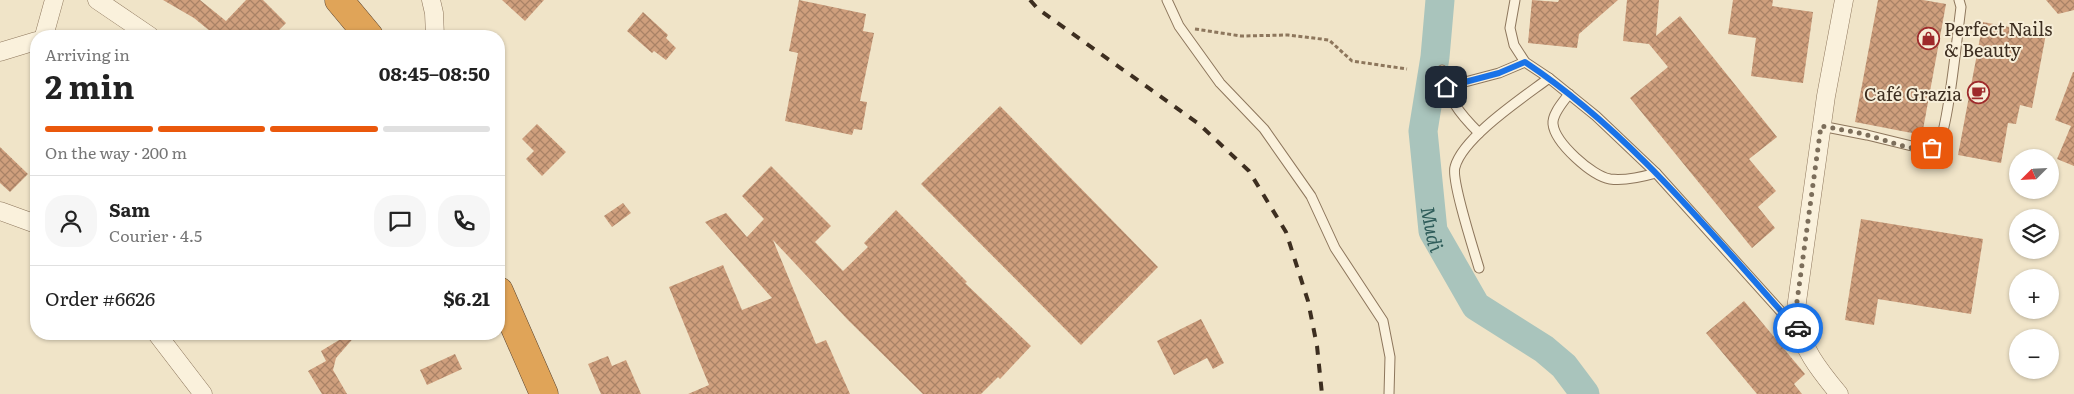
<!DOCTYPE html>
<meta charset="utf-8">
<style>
:root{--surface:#fff;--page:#f6f6f6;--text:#222;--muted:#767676;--line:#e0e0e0;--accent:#ea580c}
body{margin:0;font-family:Literata,serif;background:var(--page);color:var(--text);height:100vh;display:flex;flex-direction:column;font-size:19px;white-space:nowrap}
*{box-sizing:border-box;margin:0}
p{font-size:16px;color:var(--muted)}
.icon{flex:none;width:28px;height:28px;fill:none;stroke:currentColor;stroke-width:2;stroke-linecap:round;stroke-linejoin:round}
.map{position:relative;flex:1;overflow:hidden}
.details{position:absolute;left:30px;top:30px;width:475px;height:310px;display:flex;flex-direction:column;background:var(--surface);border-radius:20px;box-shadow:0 1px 4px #0004}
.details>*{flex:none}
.needle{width:32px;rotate:246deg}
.controls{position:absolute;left:2009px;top:149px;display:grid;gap:10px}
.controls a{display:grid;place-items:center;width:50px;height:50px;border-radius:50%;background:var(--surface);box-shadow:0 1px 4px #0004;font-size:25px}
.pin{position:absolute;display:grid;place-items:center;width:42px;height:42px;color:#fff;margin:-21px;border-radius:10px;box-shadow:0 2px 8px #0006}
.courier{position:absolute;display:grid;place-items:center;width:50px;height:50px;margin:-25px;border:4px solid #1a73e8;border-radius:50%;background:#fff;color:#222;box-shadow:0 1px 6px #0007}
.headline em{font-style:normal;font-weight:700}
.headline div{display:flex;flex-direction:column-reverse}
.headline{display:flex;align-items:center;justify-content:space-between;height:85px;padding:0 15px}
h1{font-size:32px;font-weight:700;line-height:38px}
.bar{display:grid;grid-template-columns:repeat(4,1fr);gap:8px 5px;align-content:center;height:60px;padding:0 15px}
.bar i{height:6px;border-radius:4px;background:var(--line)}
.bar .current{background:var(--accent)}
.bar p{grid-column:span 4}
.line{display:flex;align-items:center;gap:12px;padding:0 15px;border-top:1px solid var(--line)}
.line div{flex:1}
.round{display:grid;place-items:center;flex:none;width:52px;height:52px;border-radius:20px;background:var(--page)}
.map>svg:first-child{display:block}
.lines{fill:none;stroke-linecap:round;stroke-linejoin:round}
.stream{stroke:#6f938a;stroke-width:5}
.river{stroke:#a9c4bc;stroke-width:29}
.building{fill:url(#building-cross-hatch)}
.lane-casing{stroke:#8d765c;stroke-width:11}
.street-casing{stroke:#8d765c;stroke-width:19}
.highway-casing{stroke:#5b4430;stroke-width:29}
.path{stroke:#8d765c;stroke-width:3;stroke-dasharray:4 2.5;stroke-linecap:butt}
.lane{stroke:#faf1dc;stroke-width:9}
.street{stroke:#faf1dc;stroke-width:18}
.highway{stroke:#e0a458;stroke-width:28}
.rail{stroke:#3d2e20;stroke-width:4;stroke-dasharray:9 9;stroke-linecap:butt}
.done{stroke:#7c6e5b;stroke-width:5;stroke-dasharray:0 9}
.route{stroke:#1a73e8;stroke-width:6}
.labels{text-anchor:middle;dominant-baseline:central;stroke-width:4;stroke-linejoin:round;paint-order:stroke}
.poi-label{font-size:18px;fill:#3d2e20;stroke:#f7eed8;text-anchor:start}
.water-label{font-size:19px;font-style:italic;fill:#2f5d5a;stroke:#f7eed8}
</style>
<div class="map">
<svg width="2074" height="394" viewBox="0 0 2074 394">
<defs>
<pattern id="building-cross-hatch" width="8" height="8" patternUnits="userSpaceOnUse" patternTransform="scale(1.25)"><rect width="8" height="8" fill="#cf9f7d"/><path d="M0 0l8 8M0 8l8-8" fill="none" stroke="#a98266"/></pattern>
</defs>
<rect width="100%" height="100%" fill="#f0e4c8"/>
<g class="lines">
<path class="stream" id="s1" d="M 1436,0 L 1432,10 L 1425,70 L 1421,169 L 1436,245 L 1462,298 L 1548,342 L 1568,363 L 1592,394"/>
<path class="river" d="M 1440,0 L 1435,57 L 1423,131 L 1433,231 L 1476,306 L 1544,349 L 1564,366 L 1585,394"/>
</g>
<g class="building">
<path d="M 163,0 L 200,0 L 226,21 L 246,0 L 263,0 L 286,23 L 273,36 L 216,36 L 194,18 Z"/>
<path d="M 502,0 L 544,0 L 525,21 Z"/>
<path d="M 799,0 L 866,14 L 863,31 L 874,33 L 860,101 L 867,102 L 862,130 L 854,129 L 852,135 L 785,121 L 798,53 L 789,51 Z"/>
<path d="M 1532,0 L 1558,2 L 1559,0 L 1618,0 L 1579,34 L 1577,48 L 1528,43 Z"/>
<path d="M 1627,0 L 1659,0 L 1656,36 L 1680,16 L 1777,137 L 1749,159 L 1776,191 L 1758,207 L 1775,228 L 1752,248 L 1630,98 L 1668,67 L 1649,44 L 1623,41 Z"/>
<path d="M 1733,0 L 1773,0 L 1772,6 L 1813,12 L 1803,83 L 1751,76 L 1756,38 L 1728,34 Z"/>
<path d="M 1878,0 L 1923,0 L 1946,4 L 1922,135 L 1855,122 Z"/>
<path d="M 2046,0 L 2074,0 L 2074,10 L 2058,14 Z"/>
<path d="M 643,12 L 668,35 L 666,38 L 676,48 L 666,60 L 654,51 L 652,53 L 627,31 Z"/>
<path d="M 1983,22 L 2046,34 L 2032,108 L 2020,105 L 2016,124 L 2008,123 L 2001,163 L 1958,155 Z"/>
<path d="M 2073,72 L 2074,72 L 2074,166 L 2057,159 L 2071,126 L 2055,120 Z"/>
<path d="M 1000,106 L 1158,267 L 1081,345 L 921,184 Z"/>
<path d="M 537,124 L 566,152 L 542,176 L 526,159 L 534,151 L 522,139 Z"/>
<path d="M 0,147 L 28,174 L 10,192 L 0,183 Z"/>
<path d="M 771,166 L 831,226 L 815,242 L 843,271 L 868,247 L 864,243 L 896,210 L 967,282 L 965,283 L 1031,346 L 1000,379 L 998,377 L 981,394 L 923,394 L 848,320 L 773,240 L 816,344 L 826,340 L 850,394 L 688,394 L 709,385 L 669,287 L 723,265 L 742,310 L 772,298 L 705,222 L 726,213 L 747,237 L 764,219 L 742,196 Z"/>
<path d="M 623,203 L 631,213 L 612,227 L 604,216 Z"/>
<path d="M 1861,219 L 1983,239 L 1971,314 L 1878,299 L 1874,325 L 1845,320 Z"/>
<path d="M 1744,301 L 1805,374 L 1794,384 L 1802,394 L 1757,394 L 1706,333 Z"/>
<path d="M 1201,319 L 1224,363 L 1213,369 L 1207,358 L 1174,375 L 1157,341 Z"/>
<path d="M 349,334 L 357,334 L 336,358 L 333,370 L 347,394 L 322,394 L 308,371 L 326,361 L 321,351 Z"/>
<path d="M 455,354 L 462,369 L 427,385 L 420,370 Z"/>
<path d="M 608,356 L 612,366 L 626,360 L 641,394 L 601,394 L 588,364 Z"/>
</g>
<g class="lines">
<defs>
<g id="lane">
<path d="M 1167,0 L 1179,26 L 1220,83 L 1264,129 L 1311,196 L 1335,248 L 1383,321 L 1390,357 L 1389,394"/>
<path d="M 1515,0 L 1510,28 L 1514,45 L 1525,62 L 1549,78 L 1596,116 L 1656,173 L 1794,326"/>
<path d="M 1442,70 C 1450,101 1457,111 1479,133"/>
<path d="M 1446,87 L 1499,73 L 1525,62"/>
<path d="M 1569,94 C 1563,102 1552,114 1553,124 C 1555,143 1592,176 1610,179 C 1625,181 1642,177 1656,173"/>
<path d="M 1821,126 L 1867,135 L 1924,149 C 1929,148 1934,148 1938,144 C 1948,132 1958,28 1961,7 L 1959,0"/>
<path d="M 1479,268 C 1474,251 1451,180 1455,167 C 1463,137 1524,97 1549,78"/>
</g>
<g id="street">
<path d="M 97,0 L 150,36"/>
<path d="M 431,0 L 434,13 L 435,36"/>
<path d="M 44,36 L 54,0"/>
<path d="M 0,52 L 36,41"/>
<path d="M 0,211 L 36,224"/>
<path d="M 157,334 L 203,394"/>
<path d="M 1839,394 C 1819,370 1801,347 1795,316 L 1826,96 L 1844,0"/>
</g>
<g id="highway">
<path d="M 339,0 L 369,36"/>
<path d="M 499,291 L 544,394"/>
</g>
</defs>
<use href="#lane" class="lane-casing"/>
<use href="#street" class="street-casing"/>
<use href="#highway" class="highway-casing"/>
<path class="path" d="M 1195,29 L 1241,36 L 1288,35 L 1329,40 L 1352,61 L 1407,69"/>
<use href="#lane" class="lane"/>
<use href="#street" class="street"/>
<use href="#highway" class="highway"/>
<path class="rail" d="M 1030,0 L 1038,9 L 1199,124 L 1249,171 L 1286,232 L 1308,301 L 1317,346 L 1322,394"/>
</g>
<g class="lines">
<path class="done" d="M 1798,328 L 1795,316 L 1821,126 C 1837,129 1852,131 1867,135 C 1888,140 1911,152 1932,148"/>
<path class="route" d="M 1446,87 L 1499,73 L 1525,62 C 1632,133 1713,236 1798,330 L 1798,328"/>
</g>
<defs>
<symbol id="shop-ring" viewBox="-11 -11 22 22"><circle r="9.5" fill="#f7eed8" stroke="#9e2a2b" stroke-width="1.5"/><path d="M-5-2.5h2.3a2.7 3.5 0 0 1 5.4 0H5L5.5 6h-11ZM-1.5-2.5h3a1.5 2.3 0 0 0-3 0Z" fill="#9e2a2b"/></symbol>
<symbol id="cafe-ring" viewBox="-11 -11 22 22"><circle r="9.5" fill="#f7eed8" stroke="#9e2a2b" stroke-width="1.5"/><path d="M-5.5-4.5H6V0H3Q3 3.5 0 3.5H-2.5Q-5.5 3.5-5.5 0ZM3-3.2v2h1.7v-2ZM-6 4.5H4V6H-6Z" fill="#9e2a2b"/></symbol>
</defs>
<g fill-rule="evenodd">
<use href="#shop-ring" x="1916" y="26" width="25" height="25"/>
<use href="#cafe-ring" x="1966" y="80" width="25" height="25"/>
</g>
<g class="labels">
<g class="poi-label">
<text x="1944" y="28">Perfect Nails<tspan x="1944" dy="21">&amp; Beauty</tspan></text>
<text x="1962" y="93" text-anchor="end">Café Grazia</text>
</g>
<g class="water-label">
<text stroke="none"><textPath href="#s1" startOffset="231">Mudi</textPath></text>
</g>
</g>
</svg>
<div class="controls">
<a><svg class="needle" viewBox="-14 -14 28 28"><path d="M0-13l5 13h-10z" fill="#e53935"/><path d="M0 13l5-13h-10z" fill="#767676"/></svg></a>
<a><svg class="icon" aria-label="layers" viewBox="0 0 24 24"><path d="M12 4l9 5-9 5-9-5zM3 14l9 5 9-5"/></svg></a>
<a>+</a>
<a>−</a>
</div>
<div class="pin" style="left:1932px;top:148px;background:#ea580c"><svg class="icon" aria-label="bag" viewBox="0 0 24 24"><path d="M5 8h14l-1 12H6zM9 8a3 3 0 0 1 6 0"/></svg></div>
<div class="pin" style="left:1446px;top:87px;background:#1f2937"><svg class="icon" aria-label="home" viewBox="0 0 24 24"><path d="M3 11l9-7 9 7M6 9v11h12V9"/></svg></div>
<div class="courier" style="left:1798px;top:328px"><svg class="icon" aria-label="car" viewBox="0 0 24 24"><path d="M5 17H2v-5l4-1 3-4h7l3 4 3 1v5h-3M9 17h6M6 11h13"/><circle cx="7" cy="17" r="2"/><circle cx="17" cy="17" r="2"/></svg></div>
<section class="details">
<div class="headline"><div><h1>2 min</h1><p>Arriving in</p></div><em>08:45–08:50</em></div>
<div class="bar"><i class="current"></i><i class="current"></i><i class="current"></i><i></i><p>On the way · 200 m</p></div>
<div class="line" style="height:90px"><a class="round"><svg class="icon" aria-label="person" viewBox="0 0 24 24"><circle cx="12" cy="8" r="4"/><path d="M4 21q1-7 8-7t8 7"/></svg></a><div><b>Sam</b><p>Courier · 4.5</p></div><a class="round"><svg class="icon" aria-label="chat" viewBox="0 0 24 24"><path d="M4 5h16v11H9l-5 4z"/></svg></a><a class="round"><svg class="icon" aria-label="phone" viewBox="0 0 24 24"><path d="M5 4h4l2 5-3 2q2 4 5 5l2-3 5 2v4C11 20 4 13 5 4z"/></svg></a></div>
<div class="line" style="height:65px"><div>Order #6626</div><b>$6.21</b></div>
</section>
</div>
